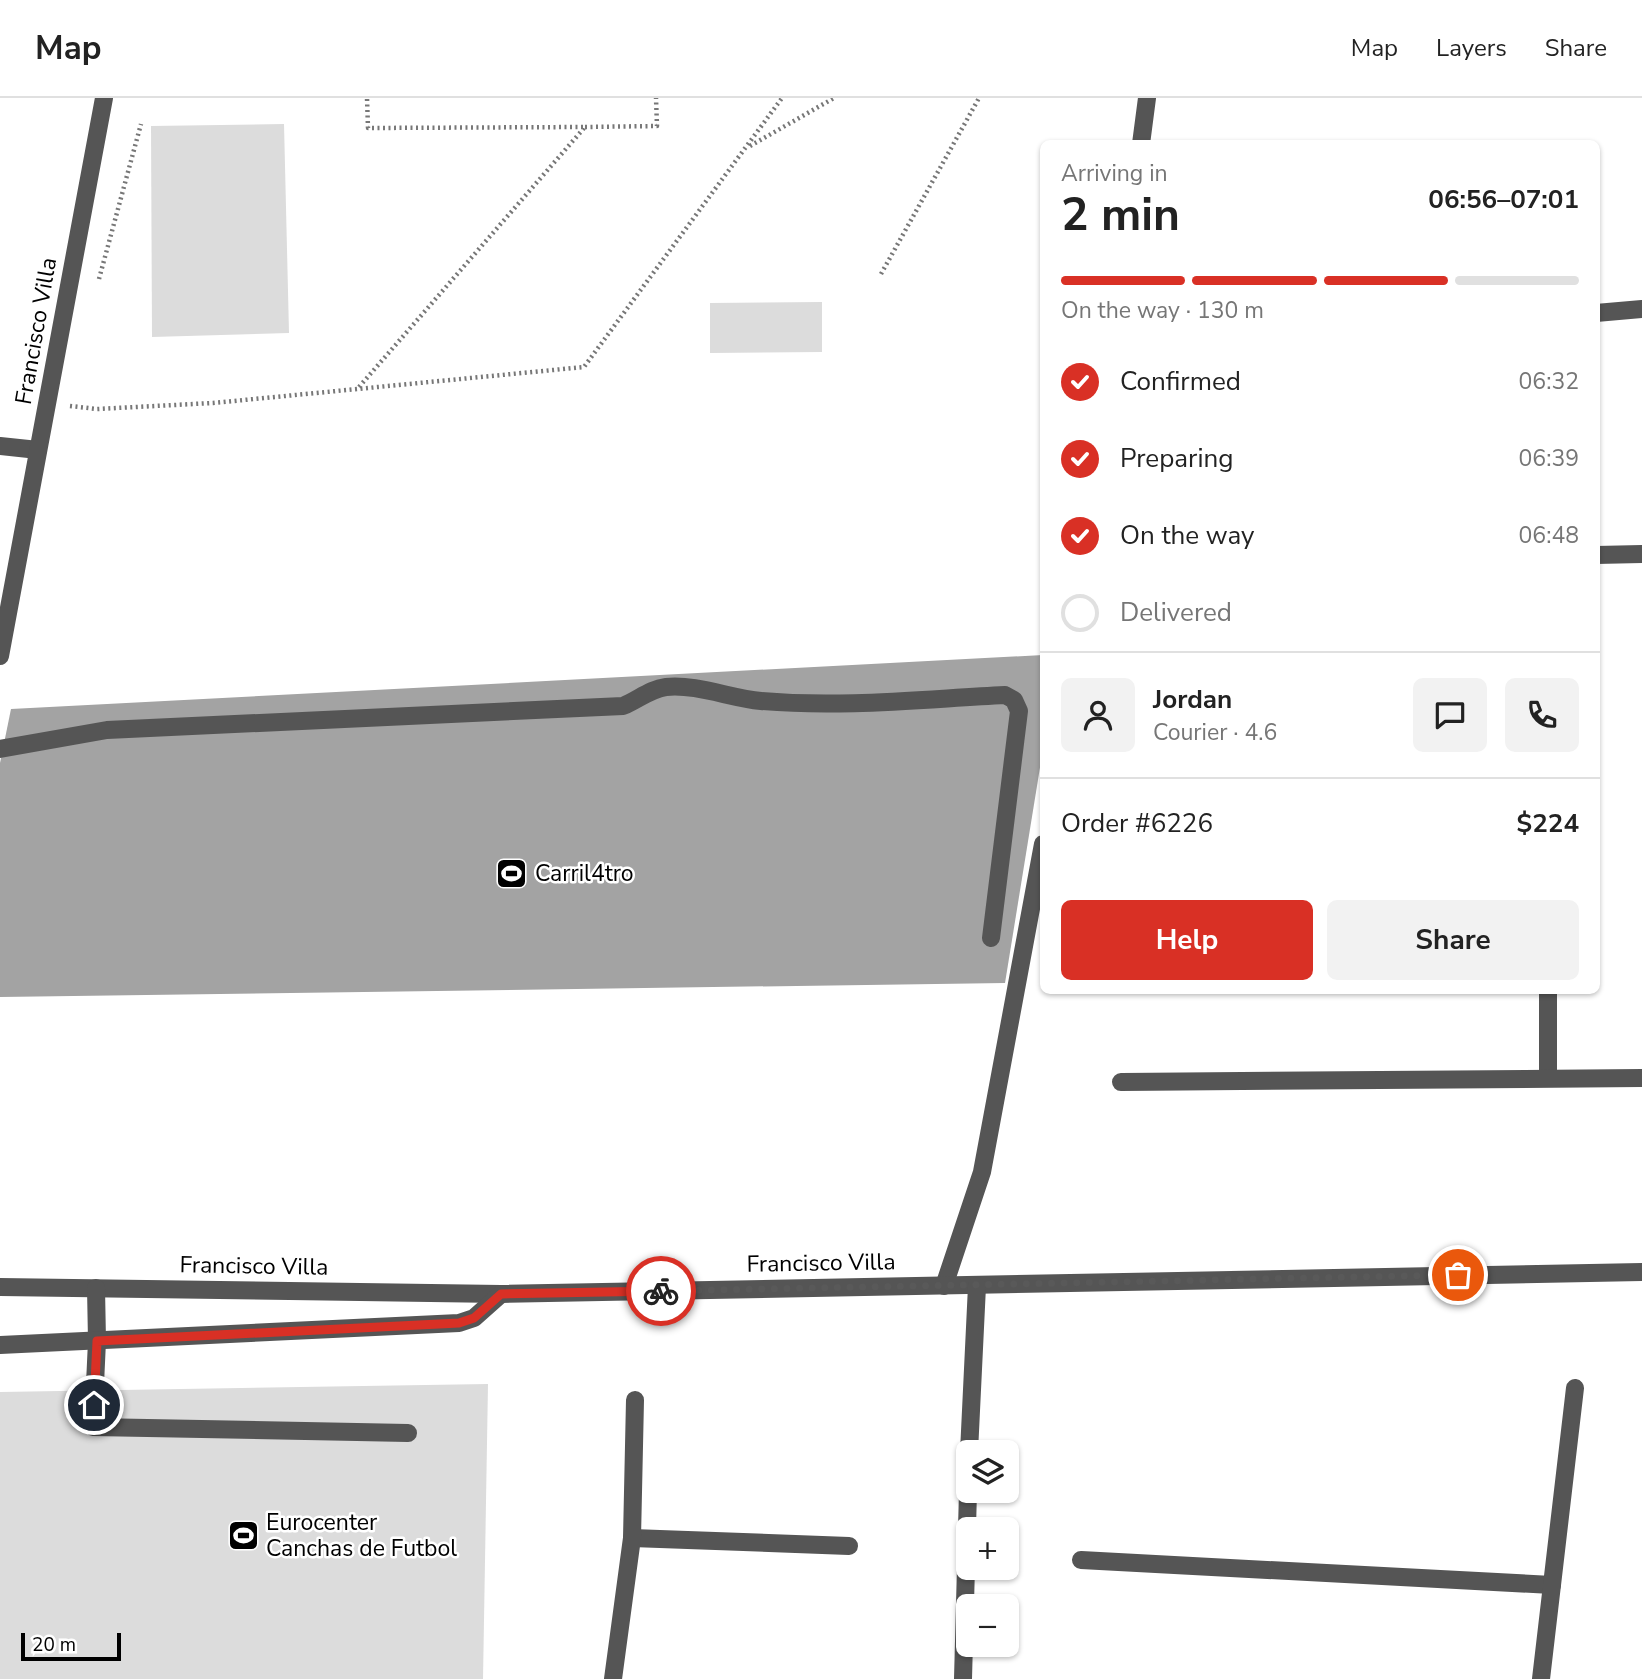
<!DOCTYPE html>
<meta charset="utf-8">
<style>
:root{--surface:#fff;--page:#f2f2f2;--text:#222;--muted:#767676;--line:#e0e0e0;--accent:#d93025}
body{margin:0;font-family:"Nunito Sans",sans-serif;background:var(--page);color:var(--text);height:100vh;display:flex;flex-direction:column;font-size:26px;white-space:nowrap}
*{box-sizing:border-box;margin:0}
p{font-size:23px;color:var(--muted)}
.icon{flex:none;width:38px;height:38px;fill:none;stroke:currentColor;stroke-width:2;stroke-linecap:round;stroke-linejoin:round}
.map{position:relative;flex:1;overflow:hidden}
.drawer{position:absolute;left:1040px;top:42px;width:560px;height:854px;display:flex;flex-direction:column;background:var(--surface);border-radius:10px;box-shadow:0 2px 5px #0004}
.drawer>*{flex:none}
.controls{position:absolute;left:956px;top:1342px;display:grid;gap:14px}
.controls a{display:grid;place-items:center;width:63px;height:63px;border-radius:10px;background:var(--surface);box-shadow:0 2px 5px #0004;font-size:35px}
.scale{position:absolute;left:21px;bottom:18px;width:100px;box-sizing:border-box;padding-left:7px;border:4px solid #000;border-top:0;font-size:19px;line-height:24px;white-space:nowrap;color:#000;-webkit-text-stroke:5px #fff;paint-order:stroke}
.pin{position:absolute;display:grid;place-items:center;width:60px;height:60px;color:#fff;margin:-30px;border:4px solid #fff;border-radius:50%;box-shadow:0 2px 7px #0007}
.courier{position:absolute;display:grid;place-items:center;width:70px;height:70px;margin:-35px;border:5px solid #d93025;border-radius:50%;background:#fff;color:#222;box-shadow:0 2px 9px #0007}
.head em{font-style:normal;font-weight:700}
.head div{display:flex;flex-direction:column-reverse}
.head{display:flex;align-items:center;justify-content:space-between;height:119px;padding:0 21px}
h1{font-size:46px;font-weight:700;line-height:52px}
.bar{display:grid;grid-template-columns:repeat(4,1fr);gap:10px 7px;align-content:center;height:84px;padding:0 21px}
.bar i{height:9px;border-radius:5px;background:var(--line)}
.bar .active{background:var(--accent)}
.bar p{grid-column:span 4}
.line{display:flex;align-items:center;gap:18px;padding:0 21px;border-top:2px solid var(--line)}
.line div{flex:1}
.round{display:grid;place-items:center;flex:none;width:74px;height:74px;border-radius:10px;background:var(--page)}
ol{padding:0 21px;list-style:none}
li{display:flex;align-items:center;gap:21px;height:77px}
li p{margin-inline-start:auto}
li .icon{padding:7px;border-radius:50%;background:var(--accent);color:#fff;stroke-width:4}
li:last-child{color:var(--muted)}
li i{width:38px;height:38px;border:4px solid var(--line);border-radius:50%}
.button{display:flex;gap:14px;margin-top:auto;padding:14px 21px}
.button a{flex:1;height:80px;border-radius:10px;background:var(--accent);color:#fff;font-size:28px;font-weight:700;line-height:80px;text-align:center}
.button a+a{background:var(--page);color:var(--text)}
header{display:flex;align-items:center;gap:42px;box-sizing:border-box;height:98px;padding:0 35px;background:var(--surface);border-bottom:2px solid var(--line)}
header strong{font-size:33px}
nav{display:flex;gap:38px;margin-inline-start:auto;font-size:24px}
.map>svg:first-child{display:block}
.green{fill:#dcdcdc}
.water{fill:#a3a3a3}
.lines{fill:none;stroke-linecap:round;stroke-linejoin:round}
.path{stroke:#777;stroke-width:4.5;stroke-dasharray:2 3.5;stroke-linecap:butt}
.minor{stroke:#555;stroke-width:18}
.done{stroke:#595959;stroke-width:7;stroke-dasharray:0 12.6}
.route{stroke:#d93025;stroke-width:9}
.labels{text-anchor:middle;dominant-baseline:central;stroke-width:5;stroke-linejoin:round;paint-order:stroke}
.street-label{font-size:23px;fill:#000;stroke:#fff}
.poi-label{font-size:23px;fill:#000;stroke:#fff;text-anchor:start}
</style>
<header>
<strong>Map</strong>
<nav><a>Map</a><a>Layers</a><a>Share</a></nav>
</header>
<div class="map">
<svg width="1642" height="1581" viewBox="0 0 1642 1581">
<rect width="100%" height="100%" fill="#fff"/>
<g class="green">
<path d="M 284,26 L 289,235 L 152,239 L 151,28 Z"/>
<path d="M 822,204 L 822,254 L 710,255 L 710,205 Z"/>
<path d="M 488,1286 L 483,1581 L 0,1581 L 0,1294 Z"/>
</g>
<path class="water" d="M 1043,557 L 1043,651 L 1005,885 L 0,899 L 0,665 L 11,611 Z"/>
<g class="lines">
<g class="path">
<path d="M 585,29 L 657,28 L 656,0"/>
<path d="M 750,48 L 834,0"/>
<path d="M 881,176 L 979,0"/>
<path d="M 99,181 L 141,26"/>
<path d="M 359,289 L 585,29 L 368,30 L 367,0"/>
<path d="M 70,308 L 97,311 L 213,305 L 584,269 L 782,0"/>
</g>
<g class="minor">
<path d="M 1141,46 L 1147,0"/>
<path d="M 1596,215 L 1642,211"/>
<path d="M 0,348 L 38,352"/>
<path d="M 1596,457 L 1642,456"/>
<path d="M 0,558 L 104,0"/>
<path d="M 0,651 L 107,632 L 623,608 C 638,602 650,591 666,589 C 697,586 730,600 761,603 C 842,610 924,601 1005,597 L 1014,602 L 1019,613 L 991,840"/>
<path d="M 1548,892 L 1548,980"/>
<path d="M 1121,984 L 1642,980"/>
<path d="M 944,1188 L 982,1074 L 1043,746"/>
<path d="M 0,1189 L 501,1196 L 1642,1174"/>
<path d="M 96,1190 L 97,1243 L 93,1329 L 408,1335"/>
<path d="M 0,1247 L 459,1225 L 474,1220 L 501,1196"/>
<path d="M 969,1354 L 977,1188"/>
<path d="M 632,1440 L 849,1448"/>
<path d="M 1081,1462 L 1552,1487"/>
<path d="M 613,1581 L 632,1440 L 635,1302"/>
<path d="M 963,1581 L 968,1393"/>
<path d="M 1541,1581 L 1575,1290"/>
</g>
</g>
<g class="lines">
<path class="done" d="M 661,1193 L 1458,1177"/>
<path class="route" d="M 94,1307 L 97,1243 L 459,1225 L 474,1220 L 501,1196 L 661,1193"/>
</g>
<defs>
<symbol id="stadium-square" viewBox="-11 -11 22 22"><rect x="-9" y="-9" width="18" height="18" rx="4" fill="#000" stroke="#fff"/><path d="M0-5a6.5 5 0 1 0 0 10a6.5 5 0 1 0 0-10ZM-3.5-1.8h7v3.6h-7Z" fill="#fff"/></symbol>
</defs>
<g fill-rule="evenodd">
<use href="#stadium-square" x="494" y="758" width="35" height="35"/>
<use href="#stadium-square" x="226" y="1420" width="35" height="35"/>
</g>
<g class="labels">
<g class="street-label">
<text transform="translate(36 233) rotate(-80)">Francisco Villa</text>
<text transform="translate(821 1165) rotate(-1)">Francisco Villa</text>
<text transform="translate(254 1168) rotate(1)">Francisco Villa</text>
</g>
<g class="poi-label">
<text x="535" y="775">Carril4tro</text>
<text x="266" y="1424">Eurocenter<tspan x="266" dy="26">Canchas de Futbol</tspan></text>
</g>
</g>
</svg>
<div class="controls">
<a><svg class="icon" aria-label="layers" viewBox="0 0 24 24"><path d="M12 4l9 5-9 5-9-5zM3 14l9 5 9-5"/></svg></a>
<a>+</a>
<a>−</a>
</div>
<div class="scale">20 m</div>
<div class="pin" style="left:1458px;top:1177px;background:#ea580c"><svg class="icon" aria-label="bag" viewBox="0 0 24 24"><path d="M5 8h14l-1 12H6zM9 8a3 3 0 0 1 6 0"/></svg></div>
<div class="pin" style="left:94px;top:1307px;background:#1f2937"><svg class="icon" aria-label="home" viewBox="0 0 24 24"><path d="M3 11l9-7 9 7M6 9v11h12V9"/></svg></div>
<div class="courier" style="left:661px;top:1193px"><svg class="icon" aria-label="bike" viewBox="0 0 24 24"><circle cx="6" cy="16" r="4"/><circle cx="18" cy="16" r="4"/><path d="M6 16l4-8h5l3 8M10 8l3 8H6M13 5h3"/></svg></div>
<section class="drawer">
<div class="head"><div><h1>2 min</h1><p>Arriving in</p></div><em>06:56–07:01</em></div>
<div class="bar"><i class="active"></i><i class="active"></i><i class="active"></i><i></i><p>On the way · 130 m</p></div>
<ol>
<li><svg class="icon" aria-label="check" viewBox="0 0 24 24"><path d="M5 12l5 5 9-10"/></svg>Confirmed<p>06:32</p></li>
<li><svg class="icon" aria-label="check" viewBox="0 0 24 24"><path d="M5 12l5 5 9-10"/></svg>Preparing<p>06:39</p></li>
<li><svg class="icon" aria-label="check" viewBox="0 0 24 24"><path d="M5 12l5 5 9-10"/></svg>On the way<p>06:48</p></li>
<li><i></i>Delivered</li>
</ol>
<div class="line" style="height:126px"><a class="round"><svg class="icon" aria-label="person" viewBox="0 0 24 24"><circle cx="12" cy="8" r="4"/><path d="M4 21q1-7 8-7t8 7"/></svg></a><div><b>Jordan</b><p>Courier · 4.6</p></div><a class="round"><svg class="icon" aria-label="chat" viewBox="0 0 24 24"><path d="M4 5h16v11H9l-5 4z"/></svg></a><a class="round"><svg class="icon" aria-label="phone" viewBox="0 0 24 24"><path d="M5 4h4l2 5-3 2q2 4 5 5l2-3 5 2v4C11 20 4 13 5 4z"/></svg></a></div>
<div class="line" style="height:91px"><div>Order #6226</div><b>$224</b></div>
<div class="button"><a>Help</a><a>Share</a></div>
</section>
</div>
